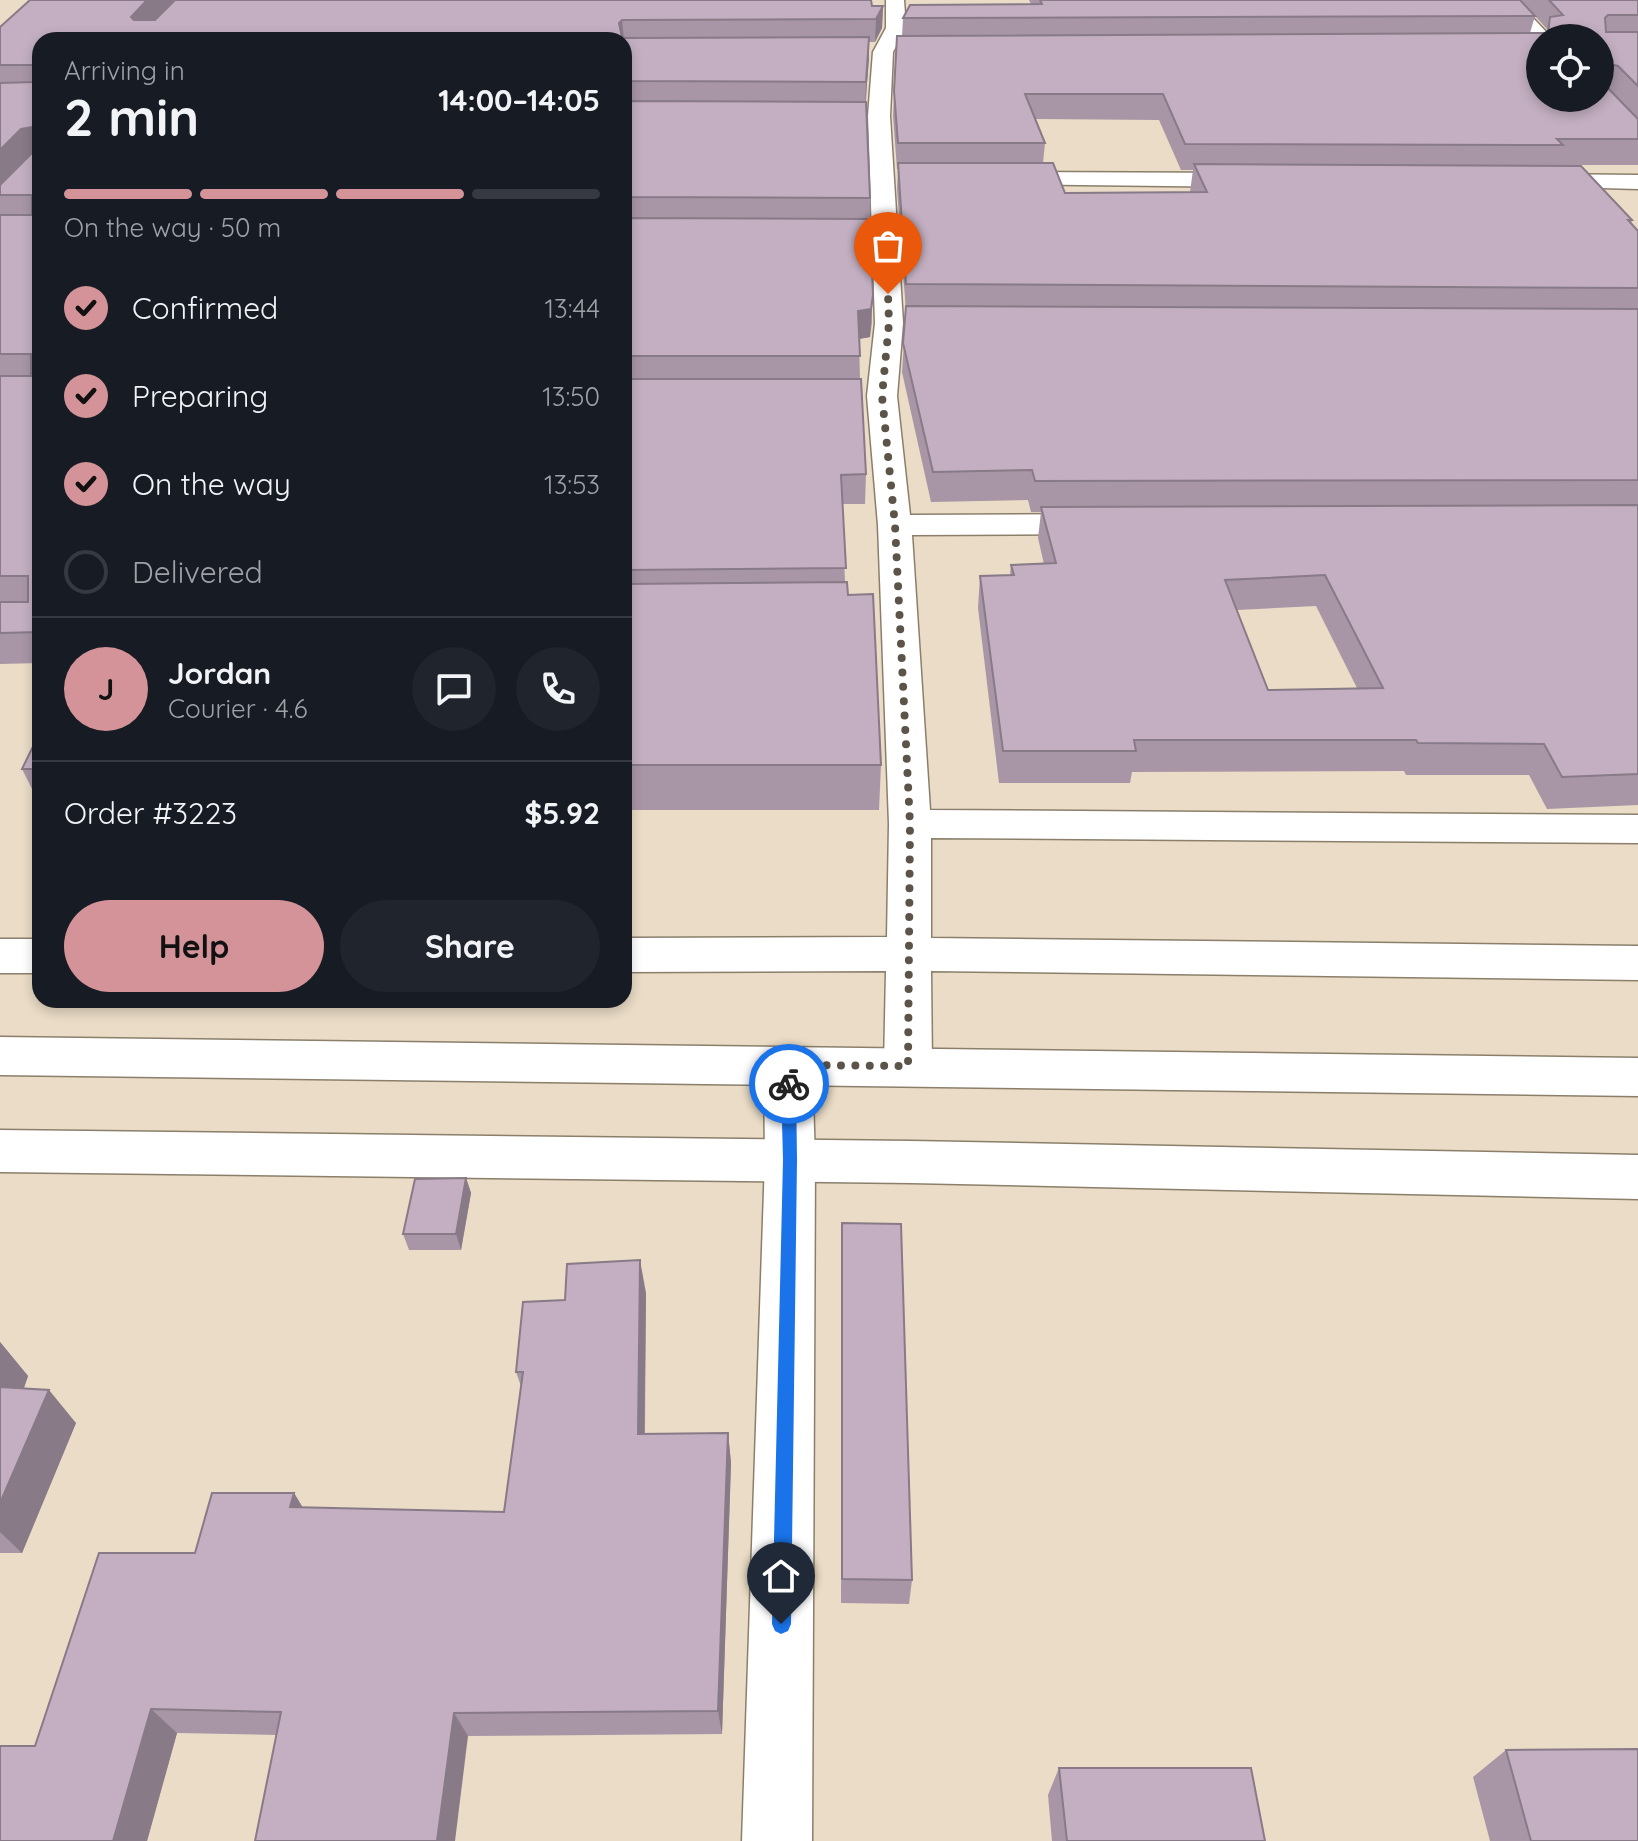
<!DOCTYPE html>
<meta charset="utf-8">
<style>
:root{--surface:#171b24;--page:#20242c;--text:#f1f3f6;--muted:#9ea1a6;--line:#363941;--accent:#d39398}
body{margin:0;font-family:Quicksand,sans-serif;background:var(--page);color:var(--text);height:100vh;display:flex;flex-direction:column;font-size:30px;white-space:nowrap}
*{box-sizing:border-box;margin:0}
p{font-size:26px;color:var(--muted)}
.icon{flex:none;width:44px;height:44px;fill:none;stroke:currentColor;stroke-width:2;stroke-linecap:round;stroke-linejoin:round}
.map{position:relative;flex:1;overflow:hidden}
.panel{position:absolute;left:32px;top:32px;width:600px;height:976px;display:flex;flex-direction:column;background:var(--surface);border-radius:24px;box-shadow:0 4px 12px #0003}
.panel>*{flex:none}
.controls{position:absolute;left:1526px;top:24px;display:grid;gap:16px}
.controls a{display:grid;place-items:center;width:88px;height:88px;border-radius:50%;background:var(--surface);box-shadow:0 4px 12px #0003;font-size:40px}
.pin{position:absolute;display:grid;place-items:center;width:68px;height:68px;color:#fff;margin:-82px -34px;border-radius:50% 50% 50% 0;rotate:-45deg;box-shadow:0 0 8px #0007}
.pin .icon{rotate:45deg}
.courier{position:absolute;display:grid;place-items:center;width:80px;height:80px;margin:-40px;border:6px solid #1a73e8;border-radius:50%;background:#fff;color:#222;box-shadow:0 2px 10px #0007}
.head em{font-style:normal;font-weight:700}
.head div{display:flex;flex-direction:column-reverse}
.head{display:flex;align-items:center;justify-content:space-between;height:136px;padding:0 32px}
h1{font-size:52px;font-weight:700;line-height:60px}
.bar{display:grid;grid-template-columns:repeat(4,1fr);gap:12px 8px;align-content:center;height:96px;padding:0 32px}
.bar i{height:10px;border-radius:6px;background:var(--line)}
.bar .current{background:var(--accent)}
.bar p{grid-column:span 4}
.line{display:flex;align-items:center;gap:20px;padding:0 32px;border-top:2px solid var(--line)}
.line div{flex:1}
.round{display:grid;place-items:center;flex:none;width:84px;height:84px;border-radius:42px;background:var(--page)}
ol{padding:0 32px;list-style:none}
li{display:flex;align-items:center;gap:24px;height:88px}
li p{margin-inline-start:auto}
li .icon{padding:8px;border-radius:50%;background:var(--accent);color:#111;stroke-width:4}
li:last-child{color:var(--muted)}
li i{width:44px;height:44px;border:4px solid var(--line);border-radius:50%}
.primary-button{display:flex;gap:16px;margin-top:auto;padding:16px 32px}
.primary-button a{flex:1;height:92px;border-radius:48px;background:var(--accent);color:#111;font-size:32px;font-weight:700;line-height:92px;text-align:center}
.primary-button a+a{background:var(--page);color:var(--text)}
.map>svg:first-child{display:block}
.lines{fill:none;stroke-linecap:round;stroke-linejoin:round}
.minor-casing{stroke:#8b7f6b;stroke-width:3}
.secondary-casing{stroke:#8b7f6b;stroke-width:3}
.minor{fill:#fff;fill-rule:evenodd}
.secondary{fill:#fff;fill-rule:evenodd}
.wall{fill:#a896a6;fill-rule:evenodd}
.shaded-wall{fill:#887a87}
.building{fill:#c3afc1;stroke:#887a87;stroke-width:2;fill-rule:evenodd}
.route{fill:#1a73e8}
.done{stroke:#5c5449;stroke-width:8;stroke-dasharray:0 14.4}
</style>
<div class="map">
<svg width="1638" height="1841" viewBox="0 0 1638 1841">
<rect width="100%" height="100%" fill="#eadcc6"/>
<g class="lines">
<defs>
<g id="minor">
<path d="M 886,0 L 904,0 L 906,28 L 893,52 L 890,116 L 903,323 L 897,396 L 910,515 L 1100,514 L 1112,517 L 1117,524 L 1112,531 L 1100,534 L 912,535 L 930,810 L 1638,815 L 1638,843 L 931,838 L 931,938 L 1638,946 L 1638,980 L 931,971 L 932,1066 L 925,1080 L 908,1085 L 891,1080 L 884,1066 L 886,971 L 624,972 L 624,938 L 887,937 L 889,824 L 878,525 L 867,396 L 875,323 L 868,116 L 873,52 L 886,28 Z"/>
<path d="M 1000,172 L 1252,173 L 1260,175 L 1264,180 L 1260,185 L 1252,187 L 992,184 L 988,179 L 992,174 Z"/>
<path d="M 1536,174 L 1638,175 L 1638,189 L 1528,186 L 1524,181 L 1528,176 Z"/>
<rect x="0" y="939" width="40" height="34"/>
<path d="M 788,1046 L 805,1052 L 812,1065 L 815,1160 L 812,1841 L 742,1841 L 765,1160 L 764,1065 L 771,1052 Z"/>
</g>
<g id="secondary">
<path d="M 1496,0 L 1516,0 L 1552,38 L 1540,38 L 1540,44 L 1535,42 Z"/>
<path d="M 0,1037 L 1638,1058 L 1638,1096 L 0,1075 Z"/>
<path d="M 0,1130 L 911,1141 L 1638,1155 L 1638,1199 L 911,1183 L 0,1172 Z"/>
</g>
</defs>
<use href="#minor" class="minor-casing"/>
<use href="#secondary" class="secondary-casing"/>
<use href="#minor" class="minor"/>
<use href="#secondary" class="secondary"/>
</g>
<g class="wall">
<path d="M 1029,0 L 1638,0 L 1638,165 L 1556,165 L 1632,220 L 1631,223 L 1638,231 L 1638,805 L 1547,809 L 1529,775 L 1406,775 L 1404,771 L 1132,772 L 1130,783 L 999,783 L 978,608 L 980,576 L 1010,575 L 1011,565 L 1044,564 L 1038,538 L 1041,512 L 1031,512 L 1028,500 L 931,502 L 902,372 L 906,312 L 897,189 L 898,169 L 897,169 L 893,116 L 897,36 L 902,36 L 903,18 L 1031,4 ZM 1535,16 L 1547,29 L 1546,33 L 1530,33 ZM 1035,119 L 1159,120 L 1181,170 L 1193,170 L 1190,192 L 1065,193 L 1043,163 L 1045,143 ZM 1316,606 L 1357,688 L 1268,690 L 1237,610 Z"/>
<path d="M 883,6 L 882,28 L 875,42 L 869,42 L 866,102 L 870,198 L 872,323 L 870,337 L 859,339 L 860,379 L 866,474 L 865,504 L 842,504 L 845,582 L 881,765 L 879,810 L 624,810 L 624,40 L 40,40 L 40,663 L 0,664 L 0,27 Z"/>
<path d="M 40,732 L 40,801 L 38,801 L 22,769 Z"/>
<path d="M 466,1178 L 471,1193 L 461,1250 L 409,1250 L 403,1234 Z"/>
<path d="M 842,1223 L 912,1580 L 909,1604 L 841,1603 Z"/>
<path d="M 646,1293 L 645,1433 L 728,1433 L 731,1463 L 722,1734 L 468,1736 L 277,1735 L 177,1733 L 147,1841 L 0,1841 L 35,1746 L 195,1553 L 294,1493 L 303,1508 L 504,1512 L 521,1386 L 516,1372 L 565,1300 Z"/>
<path d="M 0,1342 L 28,1376 L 24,1388 L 76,1423 L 22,1553 L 0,1553 Z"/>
<path d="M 1506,1750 L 1638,1841 L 1490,1841 L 1473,1777 Z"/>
<path d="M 1059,1768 L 1265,1841 L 1052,1841 L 1048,1795 Z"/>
</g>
<g class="shaded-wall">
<path d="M 147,0 L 174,0 L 138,40 L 131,17 Z"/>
<path d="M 883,6 L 882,28 L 875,42 L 876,19 Z"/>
<path d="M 622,20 L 624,40 L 620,40 L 619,23 Z"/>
<path d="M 869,37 L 869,60 L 865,106 L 866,82 Z"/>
<path d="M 1609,64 L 1600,90 L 1600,72 Z"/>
<path d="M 33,127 L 40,152 L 30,154 L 0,186 L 0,150 L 21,129 Z"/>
<path d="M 873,295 L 870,337 L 858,339 L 858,311 Z"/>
<path d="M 466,1178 L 471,1193 L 461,1250 L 456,1234 Z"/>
<path d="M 640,1260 L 646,1293 L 644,1464 L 638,1434 Z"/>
<path d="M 0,1342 L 28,1376 L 13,1419 L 0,1405 Z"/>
<path d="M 49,1390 L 76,1423 L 22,1553 L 0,1532 L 0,1503 Z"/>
<path d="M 728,1433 L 731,1463 L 722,1734 L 718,1711 Z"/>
<path d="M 294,1493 L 312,1523 L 290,1507 Z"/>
<path d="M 151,1709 L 177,1733 L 147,1841 L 113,1841 Z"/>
<path d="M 454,1713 L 468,1736 L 455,1841 L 437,1841 Z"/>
</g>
<g class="building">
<path d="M 30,0 L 147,0 L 131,17 L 134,20 L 155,20 L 175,0 L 871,0 L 872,6 L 883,6 L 876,19 L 622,20 L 619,23 L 622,38 L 869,37 L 866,82 L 624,81 L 624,40 L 40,40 L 40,632 L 0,633 L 0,602 L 28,602 L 28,576 L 0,576 L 0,376 L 31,376 L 31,354 L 0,354 L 0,215 L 32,215 L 32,195 L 0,195 L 0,185 L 33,152 L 33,127 L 21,129 L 0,150 L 0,83 L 34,82 L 35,68 L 32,65 L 0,65 L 0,27 Z"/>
<path d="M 1040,0 L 1520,0 L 1535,16 L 903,18 L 910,5 L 1042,4 Z"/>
<path d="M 1549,0 L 1638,0 L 1638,15 L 1608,15 L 1605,18 L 1606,32 L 1638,32 L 1638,86 L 1618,66 L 1609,64 L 1606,70 L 1600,72 L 1600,38 L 1540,38 L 1540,98 L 1600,98 L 1600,80 L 1638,119 L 1638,139 L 1557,139 L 1563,145 L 1185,144 L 1163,94 L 1025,94 L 1045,143 L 898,143 L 894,91 L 897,36 L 1548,33 L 1550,17 L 1563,15 Z"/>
<path d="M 624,101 L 866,102 L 870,198 L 624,197 Z"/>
<path d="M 898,163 L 1053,163 L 1065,193 L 1207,192 L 1194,164 L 1581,166 L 1632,220 L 1628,220 L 1638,231 L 1638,288 L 906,284 Z"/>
<path d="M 624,218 L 870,219 L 873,295 L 871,309 L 858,311 L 860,356 L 624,356 Z"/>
<path d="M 906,306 L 1638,309 L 1638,480 L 1035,481 L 1032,470 L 933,472 L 903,343 Z"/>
<path d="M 624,379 L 861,379 L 866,474 L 841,475 L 846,568 L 626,570 L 627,566 L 624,566 Z"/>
<path d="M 1638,505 L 1638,774 L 1562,777 L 1544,744 L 1418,743 L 1416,740 L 1134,740 L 1136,751 L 1003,751 L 980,576 L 1014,575 L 1011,565 L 1056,563 L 1041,507 ZM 1325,575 L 1383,688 L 1268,690 L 1225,580 Z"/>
<path d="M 847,582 L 848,595 L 873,594 L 881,765 L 624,765 L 624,584 Z"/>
<path d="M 40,732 L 40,769 L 22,769 Z"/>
<path d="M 466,1178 L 456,1234 L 403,1234 L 415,1179 Z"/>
<path d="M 842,1223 L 901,1224 L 912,1580 L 842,1579 Z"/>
<path d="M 640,1260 L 638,1434 L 728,1433 L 718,1711 L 454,1713 L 437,1841 L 255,1841 L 281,1712 L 151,1709 L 113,1841 L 0,1841 L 0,1746 L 35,1746 L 99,1553 L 195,1553 L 212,1493 L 294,1493 L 290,1507 L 504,1512 L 523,1372 L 516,1372 L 523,1302 L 565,1300 L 567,1264 Z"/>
<path d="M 0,1387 L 49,1390 L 0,1503 Z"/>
<path d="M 1638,1749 L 1638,1841 L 1531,1841 L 1506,1750 Z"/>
<path d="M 1059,1768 L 1251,1768 L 1265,1841 L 1067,1841 Z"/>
</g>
<path class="route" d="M 789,1078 L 796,1084 L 797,1160 L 791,1624 L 788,1631 L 781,1634 L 775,1631 L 772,1624 L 783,1160 L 781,1084 Z"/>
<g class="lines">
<path class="done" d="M 789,1084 L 788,1065 L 908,1066 L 910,824 L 895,525 L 882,396 L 889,323 L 888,294"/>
</g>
</svg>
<div class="controls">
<a><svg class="icon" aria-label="locate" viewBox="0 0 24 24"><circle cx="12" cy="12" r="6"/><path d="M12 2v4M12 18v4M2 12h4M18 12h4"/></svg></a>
</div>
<div class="pin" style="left:888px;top:294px;background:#ea580c"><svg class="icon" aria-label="bag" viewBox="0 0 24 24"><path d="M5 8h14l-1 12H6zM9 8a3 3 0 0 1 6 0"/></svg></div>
<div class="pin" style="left:781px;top:1624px;background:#1f2937"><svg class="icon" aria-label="home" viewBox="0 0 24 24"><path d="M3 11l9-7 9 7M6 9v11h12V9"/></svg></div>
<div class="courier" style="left:789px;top:1084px"><svg class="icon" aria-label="bike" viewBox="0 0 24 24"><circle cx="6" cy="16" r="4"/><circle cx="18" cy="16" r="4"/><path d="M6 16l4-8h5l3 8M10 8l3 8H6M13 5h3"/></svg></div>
<section class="panel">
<div class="head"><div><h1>2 min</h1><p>Arriving in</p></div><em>14:00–14:05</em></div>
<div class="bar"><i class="current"></i><i class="current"></i><i class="current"></i><i></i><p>On the way · 50 m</p></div>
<ol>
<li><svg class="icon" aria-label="check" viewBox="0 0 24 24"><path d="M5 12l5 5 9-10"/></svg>Confirmed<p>13:44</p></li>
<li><svg class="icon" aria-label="check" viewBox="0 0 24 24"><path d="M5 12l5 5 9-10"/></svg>Preparing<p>13:50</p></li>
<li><svg class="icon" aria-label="check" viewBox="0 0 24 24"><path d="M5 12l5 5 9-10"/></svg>On the way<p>13:53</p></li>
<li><i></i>Delivered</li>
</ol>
<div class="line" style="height:144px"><b class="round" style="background:var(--accent);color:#111">J</b><div><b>Jordan</b><p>Courier · 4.6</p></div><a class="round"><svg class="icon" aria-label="chat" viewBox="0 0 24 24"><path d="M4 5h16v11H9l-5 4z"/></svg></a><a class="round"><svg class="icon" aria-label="phone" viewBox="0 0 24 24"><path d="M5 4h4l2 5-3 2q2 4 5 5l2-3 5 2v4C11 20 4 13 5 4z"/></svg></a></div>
<div class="line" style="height:104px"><div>Order #3223</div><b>$5.92</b></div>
<div class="primary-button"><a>Help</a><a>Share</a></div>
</section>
</div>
